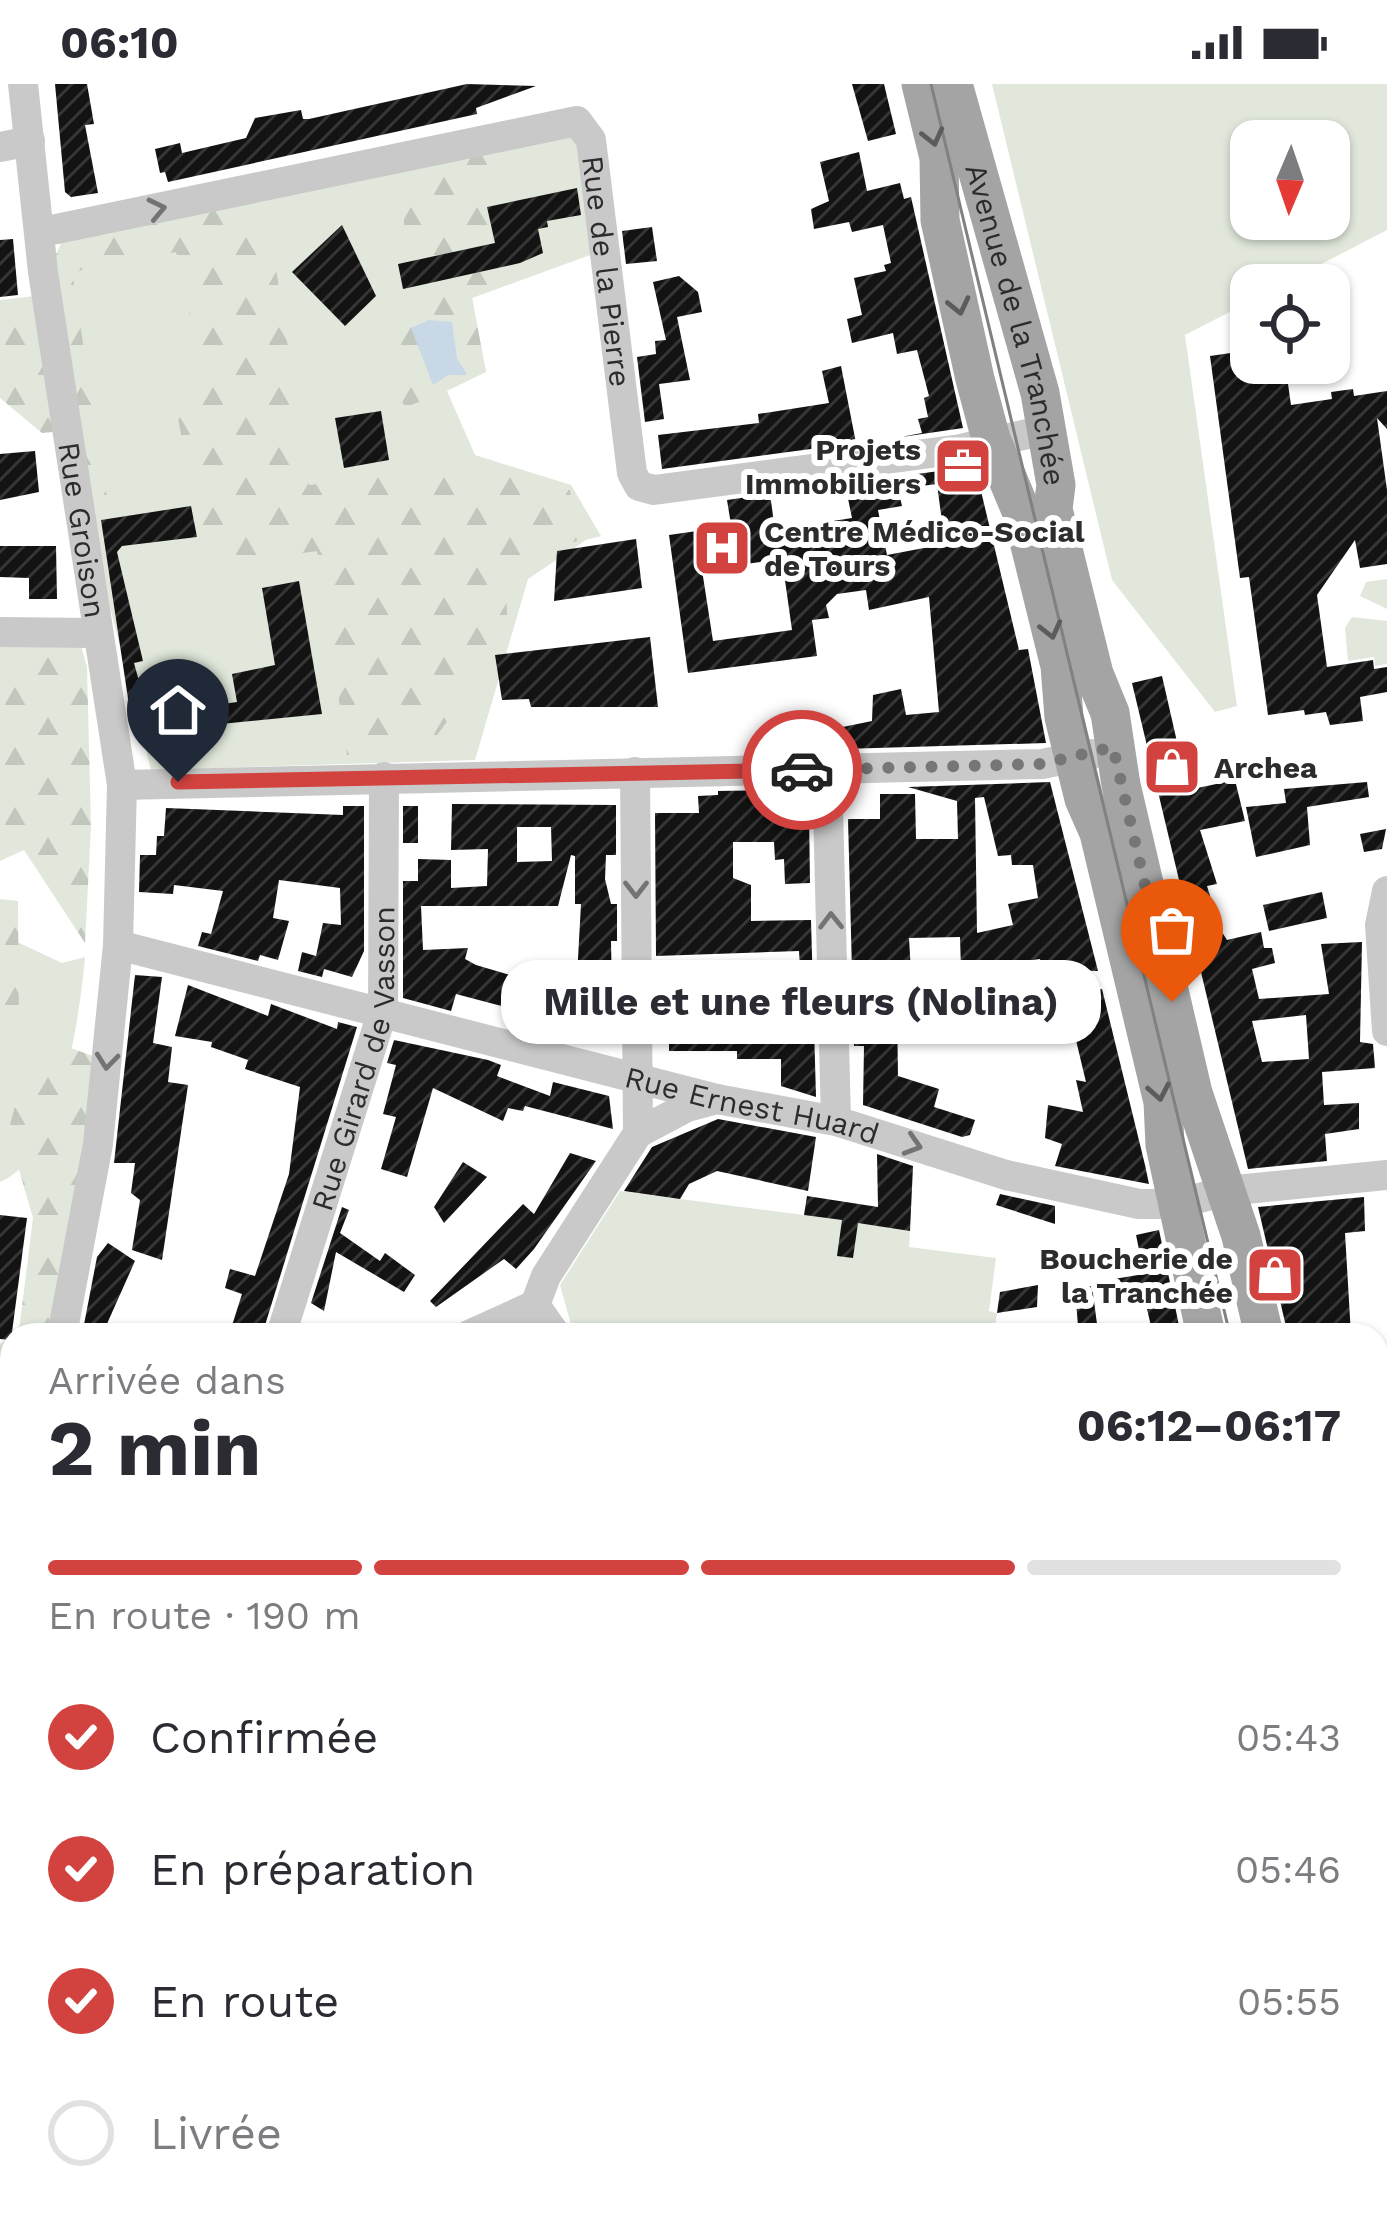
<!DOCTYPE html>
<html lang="fr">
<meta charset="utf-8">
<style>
:root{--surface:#fff;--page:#f7f7f7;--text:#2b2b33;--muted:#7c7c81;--line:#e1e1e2;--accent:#d2433f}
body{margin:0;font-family:"Work Sans",sans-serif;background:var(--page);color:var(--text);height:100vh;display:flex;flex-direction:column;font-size:45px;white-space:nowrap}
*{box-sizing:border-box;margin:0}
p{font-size:39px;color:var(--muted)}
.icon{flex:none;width:66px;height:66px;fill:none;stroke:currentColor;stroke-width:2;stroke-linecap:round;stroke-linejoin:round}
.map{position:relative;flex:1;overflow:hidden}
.panel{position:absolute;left:0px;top:1239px;width:1389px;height:903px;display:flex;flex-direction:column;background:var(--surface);border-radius:36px 36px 0 0;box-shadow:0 3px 9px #0004}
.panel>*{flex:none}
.needle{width:78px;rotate:182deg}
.buttons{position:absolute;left:1230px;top:36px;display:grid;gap:24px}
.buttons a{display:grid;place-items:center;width:120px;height:120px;border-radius:24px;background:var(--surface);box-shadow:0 3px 9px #0004;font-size:60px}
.pin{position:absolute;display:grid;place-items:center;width:102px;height:102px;color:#fff;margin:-123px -51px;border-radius:50% 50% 50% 0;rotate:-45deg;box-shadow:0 0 12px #0007}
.pin .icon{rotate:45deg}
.courier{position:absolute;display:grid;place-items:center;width:120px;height:120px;margin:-60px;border:9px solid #d2433f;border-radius:50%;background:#fff;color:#222;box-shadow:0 3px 15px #0007}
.bubble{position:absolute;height:84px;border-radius:36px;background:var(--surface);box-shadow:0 3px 9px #0004;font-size:39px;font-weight:700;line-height:84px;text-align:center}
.headline em{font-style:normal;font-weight:700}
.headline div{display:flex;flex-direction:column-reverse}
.headline{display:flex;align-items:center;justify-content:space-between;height:204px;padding:0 48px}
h1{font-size:78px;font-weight:700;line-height:90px}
.bar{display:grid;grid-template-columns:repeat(4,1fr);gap:18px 12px;align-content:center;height:144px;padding:0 48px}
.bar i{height:15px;border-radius:9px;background:var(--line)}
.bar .selected{background:var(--accent)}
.bar p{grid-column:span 4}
ol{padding:0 48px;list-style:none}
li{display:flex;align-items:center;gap:36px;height:132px}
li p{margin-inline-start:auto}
li .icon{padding:12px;border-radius:50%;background:var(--accent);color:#fff;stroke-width:4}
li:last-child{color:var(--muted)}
li i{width:66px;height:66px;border:6px solid var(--line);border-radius:50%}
.status{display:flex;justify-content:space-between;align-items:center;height:84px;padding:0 60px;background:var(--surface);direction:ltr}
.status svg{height:33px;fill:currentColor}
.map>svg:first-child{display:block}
.green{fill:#e1e8db;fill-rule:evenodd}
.forest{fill:url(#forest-firs)}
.park{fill:url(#park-dots)}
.water{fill:#c9d8e7}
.building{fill:url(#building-hatch);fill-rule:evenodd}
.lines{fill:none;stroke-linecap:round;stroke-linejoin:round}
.minor{stroke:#c9c9c9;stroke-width:30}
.major{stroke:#a4a4a4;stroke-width:39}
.tram{stroke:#818181;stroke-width:3}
.oneway{stroke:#5c5c5c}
.oneway2{stroke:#737373}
.done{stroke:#767676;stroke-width:12;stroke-dasharray:0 21.6}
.route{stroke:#d2433f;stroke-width:15}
.labels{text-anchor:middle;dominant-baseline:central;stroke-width:12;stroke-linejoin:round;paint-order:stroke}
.street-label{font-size:30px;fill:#2c2c2c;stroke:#fff}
.poi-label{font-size:30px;font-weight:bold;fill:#2c2c2c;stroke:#fff;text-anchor:end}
</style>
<div class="status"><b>06:10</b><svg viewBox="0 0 49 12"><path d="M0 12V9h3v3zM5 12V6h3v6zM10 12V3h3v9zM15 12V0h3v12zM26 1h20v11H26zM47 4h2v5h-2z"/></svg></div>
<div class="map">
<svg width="1387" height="2140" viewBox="0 0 1387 2140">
<defs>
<pattern id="forest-firs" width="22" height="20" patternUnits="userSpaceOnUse" patternTransform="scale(3)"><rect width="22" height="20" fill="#e1e8db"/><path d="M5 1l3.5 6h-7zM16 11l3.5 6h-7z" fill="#c1c7bc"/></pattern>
<pattern id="park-dots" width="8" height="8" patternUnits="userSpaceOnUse" patternTransform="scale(3)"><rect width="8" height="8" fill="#e1e8db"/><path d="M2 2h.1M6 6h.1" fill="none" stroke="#c1c7bc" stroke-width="1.8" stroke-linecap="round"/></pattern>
<pattern id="building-hatch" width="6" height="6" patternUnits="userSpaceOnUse" patternTransform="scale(3)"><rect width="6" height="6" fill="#131313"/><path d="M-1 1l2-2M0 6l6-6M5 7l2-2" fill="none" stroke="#363636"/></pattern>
</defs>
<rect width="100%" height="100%" fill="#fff"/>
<g class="green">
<path d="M 992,0 L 1387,0 L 1387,146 L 1281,201 L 1251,201 L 1251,217 L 1185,251 L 1237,622 L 1215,628 L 1112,496 ZM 1251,57 L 1329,57 L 1329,135 L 1251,135 Z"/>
<path d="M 569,48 L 578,55 L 593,170 L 472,214 L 486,288 L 447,307 L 475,371 L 571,401 L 601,452 L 586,456 L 528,495 L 475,676 L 151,686 L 99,480 L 64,152 Z"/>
<path d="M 1387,495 L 1387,525 L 1360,512 L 1366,498 Z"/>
<path d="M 1352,533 L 1387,537 L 1387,580 L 1375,582 L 1374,573 L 1348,577 L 1345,544 Z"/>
<path d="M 0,850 L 62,879 L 85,873 C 80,930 61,1074 0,1098 Z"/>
<path d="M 620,1107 L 887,1142 L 910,1147 L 909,1163 L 996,1174 L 989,1227 L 997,1229 L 994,1251 L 574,1251 L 560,1201 Z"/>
</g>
<g class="forest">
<path d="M 491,65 L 500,203 L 472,214 L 486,288 L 405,324 L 374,252 L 404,228 L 404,83 Z"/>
<path d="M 265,113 L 309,401 L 477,382 L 570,406 L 577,457 L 505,481 L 508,555 L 432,658 L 347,671 L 317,467 L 206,483 L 176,324 L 199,275 L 176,168 L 72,188 L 109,427 L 92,432 L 55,173 L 64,152 Z"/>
<path d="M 35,212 L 53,348 L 42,349 L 0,314 L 0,216 Z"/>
<path d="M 81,562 L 87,583 L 91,742 L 85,859 L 24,766 L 0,777 L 0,563 Z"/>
<path d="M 0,815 L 18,817 L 19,947 L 0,961 Z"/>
<path d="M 57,959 L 93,972 L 91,1027 L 50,1251 L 13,1251 L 19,1246 L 33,1134 L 8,1048 L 20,1003 Z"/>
<path d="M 12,1252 L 12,1308 L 0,1304 L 0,1260 Z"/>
</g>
<path class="park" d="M 0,1534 L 12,1536 L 12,1742 L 0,1743 Z"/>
<path class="water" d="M 429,236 L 452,238 L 457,274 L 467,291 L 448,291 L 433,301 L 411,244 Z"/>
<g class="building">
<path d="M 55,0 L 87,0 L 94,40 L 85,41 L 98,109 L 71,113 L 65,108 Z"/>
<path d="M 467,0 L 536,2 L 476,24 L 477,30 L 168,98 L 165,88 L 160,89 L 155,65 L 180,59 L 182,69 L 246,54 L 255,34 L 301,26 L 303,35 L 309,35 Z"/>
<path d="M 852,0 L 884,0 L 896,50 L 868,57 Z"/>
<path d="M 859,68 L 867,107 L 900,99 L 904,115 L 911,113 L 963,344 L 895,354 L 922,349 L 918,335 L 928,333 L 924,314 L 929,312 L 917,266 L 897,270 L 893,249 L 852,259 L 847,235 L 862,231 L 854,194 L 886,187 L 884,181 L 891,179 L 883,141 L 852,148 L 849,138 L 814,145 L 811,125 L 829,117 L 820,78 Z"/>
<path d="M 577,104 L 581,131 L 547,137 L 548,143 L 538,145 L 543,169 L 520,179 L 403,205 L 398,180 L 495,159 L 487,123 Z"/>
<path d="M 342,141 L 376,212 L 345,242 L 292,188 Z"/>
<path d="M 652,143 L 657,177 L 626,180 L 622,147 Z"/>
<path d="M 13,155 L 18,211 L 0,213 L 0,156 Z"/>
<path d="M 679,192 L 698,208 L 702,228 L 677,233 L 690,296 L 659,300 L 664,335 L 645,338 L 637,273 L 656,270 L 655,257 L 666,256 L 653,198 Z"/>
<path d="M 1251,266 L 1251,279 L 1285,279 L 1291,321 L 1332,315 L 1331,308 L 1353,305 L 1354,312 L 1387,307 L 1387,345 L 1377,334 L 1387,406 L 1387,480 L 1360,484 L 1355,456 L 1317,511 L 1327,583 L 1373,576 L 1374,585 L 1387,583 L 1387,608 L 1360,613 L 1363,637 L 1330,641 L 1326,628 L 1305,631 L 1304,626 L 1268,631 L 1249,493 L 1240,494 L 1210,272 Z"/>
<path d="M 841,282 L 856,359 L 662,385 L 658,351 L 759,339 L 758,330 L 829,319 L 822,287 Z"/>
<path d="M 381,327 L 389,376 L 344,384 L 335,334 Z"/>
<path d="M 35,367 L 39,408 L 0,416 L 0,370 Z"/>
<path d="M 975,382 L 1019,566 L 1028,565 L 1046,659 L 842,665 L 838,644 L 872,637 L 873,611 L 901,605 L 906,631 L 939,628 L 929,513 L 869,526 L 866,506 L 837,510 L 826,521 L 829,534 L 812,536 L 817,572 L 688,589 L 669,451 L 697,447 L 698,457 L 733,453 L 727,416 L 770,410 L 775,446 L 852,434 L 845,400 ZM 937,400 L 945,460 L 887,471 L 878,426 L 902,422 L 898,405 ZM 782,475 L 792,546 L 713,557 L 702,486 Z"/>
<path d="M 191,422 L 197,453 L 122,462 L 117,468 L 143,577 L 134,579 L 148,630 L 131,634 L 101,436 Z"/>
<path d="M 636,455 L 642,504 L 554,517 L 557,467 Z"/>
<path d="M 0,462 L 56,462 L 57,515 L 29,515 L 29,494 L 0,493 Z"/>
<path d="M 299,497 L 322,630 L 191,643 L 188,625 L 237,618 L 232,590 L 275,581 L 262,504 Z"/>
<path d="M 650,553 L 658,623 L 531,623 L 529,615 L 502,616 L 495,571 Z"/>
<path d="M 1162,592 L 1188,706 L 1235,696 L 1245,737 L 1200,746 L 1217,800 L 1207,802 L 1220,845 L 1227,856 L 1261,848 L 1264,864 L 1272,864 L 1275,879 L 1252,885 L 1259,915 L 1329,910 L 1321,860 L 1362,858 L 1360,958 L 1373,960 L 1375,984 L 1322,988 L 1324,1021 L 1359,1019 L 1359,1045 L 1325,1050 L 1327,1077 L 1248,1085 L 1132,599 ZM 1306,931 L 1309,975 L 1262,978 L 1252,937 Z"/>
<path d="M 1050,698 L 1098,887 L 1042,886 L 1040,875 L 961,886 L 960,853 L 909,854 L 911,888 L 888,888 L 889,926 L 897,926 L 898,992 L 939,1005 L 934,1023 L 975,1036 L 970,1051 L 962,1053 L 863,1021 L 864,962 L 854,962 L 848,735 L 880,735 L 880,710 L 915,710 L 916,755 L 958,755 L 957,717 L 908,703 ZM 984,713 L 998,772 L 1011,771 L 1012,781 L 1033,781 L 1038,814 L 1008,820 L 1013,841 L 977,849 L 975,714 Z"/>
<path d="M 1367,698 L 1369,713 L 1307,723 L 1310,761 L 1256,773 L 1246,723 L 1286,719 L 1284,705 Z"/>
<path d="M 775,706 L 776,730 L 809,729 L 810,799 L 785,800 L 784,775 L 775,776 L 774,758 L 733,758 L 733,794 L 751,801 L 751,837 L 811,836 L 816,1013 L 781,1002 L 781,975 L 737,975 L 737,967 L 669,967 L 669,941 L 709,939 L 709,901 L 751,901 L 751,918 L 794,918 L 794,900 L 801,900 L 799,867 L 656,872 L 655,729 L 699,729 L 698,712 L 718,711 L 718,707 Z"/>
<path d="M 452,720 L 616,721 L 616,771 L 606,771 L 605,795 L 611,820 L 617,820 L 617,857 L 611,857 L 612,909 L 603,909 L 603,929 L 575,929 L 581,820 L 575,820 L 575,772 L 571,771 L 558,822 L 421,822 L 423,866 L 468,864 L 465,875 L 476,881 L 517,893 L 509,924 L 456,910 L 451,927 L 403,914 L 403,797 L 418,797 L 418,775 L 451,776 L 451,804 L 487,802 L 488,765 L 451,766 ZM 517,743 L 551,743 L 552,777 L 517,778 Z"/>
<path d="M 343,722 L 364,722 L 364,867 L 352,893 L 324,885 L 322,893 L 298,887 L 302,868 L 316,872 L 323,839 L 341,841 L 340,804 L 279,796 L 273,834 L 289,837 L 278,876 L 260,871 L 258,877 L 198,862 L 202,848 L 211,850 L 223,807 L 174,801 L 173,810 L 139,808 L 140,771 L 156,771 L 157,752 L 164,752 L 166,724 L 343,731 Z"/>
<rect x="403" y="722" width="15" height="37"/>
<path d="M 1386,745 L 1382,765 L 1364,768 L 1360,750 Z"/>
<path d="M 1322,808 L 1327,834 L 1269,847 L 1263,821 Z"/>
<path d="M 135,891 L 162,893 L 153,959 L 172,963 L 168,998 L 188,1001 L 162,1176 L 132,1166 L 140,1116 L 131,1109 L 135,1079 L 114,1079 Z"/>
<path d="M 188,901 L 268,932 L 271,920 L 337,945 L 338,938 L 357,943 L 262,1251 L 229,1251 L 242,1210 L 225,1204 L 230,1185 L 255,1192 L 289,1090 L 300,1003 L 245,985 L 248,976 L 211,963 L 212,958 L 175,952 Z"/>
<path d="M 1102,905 L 1145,1081 L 1149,1100 L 1055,1082 L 1062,1060 L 1045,1054 L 1048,1021 L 1083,1028 L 1076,996 L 1086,998 L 1069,927 L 957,944 L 962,925 Z"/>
<path d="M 394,956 L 488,976 L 501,981 L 497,992 L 550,1012 L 553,998 L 609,1012 L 613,1045 L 525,1022 L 523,1027 L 508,1024 L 503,1037 L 433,1004 L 407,1093 L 381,1085 L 396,1033 L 383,1030 L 396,981 L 387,979 Z"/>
<path d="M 718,1035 L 816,1053 L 808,1107 L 717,1087 L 689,1100 L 680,1115 L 624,1107 L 652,1063 Z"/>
<path d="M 570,1069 L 596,1077 L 534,1165 L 516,1185 L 504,1175 L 436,1223 L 430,1217 L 523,1120 L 534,1130 Z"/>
<path d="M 877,1070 L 913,1082 L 910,1147 L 858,1139 L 853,1174 L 837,1172 L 842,1136 L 804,1131 L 807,1112 L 878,1123 Z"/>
<path d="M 463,1078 L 487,1093 L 444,1139 L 434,1123 Z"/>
<path d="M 1000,1110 L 1055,1122 L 1055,1140 L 996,1121 Z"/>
<path d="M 1364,1113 L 1365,1147 L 1345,1149 L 1351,1251 L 1288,1251 L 1258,1123 Z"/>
<path d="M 342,1123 L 349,1126 L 340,1149 L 380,1177 L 385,1169 L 415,1191 L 404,1208 L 336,1168 L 324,1227 L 311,1219 Z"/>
<path d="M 0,1131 L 27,1134 L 11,1256 L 0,1255 Z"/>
<path d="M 1159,1146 L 1181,1251 L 1166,1251 L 1164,1242 L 1151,1242 L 1143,1208 L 1099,1215 L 1096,1198 L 1144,1190 L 1136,1151 Z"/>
<path d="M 108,1159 L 135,1177 L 102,1251 L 82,1251 L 97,1173 Z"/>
<path d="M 1038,1201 L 1037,1223 L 997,1229 L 1000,1208 Z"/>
<path d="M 1092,1202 L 1097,1240 L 1078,1242 L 1075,1205 Z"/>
</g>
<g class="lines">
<g class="minor">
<path id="s1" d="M 23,0 L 43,188 L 122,701 L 118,861 L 98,1060 L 62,1251"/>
<path d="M 0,63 L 30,57"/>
<path id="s2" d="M 42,148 L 577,37 L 591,56 L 632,389 L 639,402 L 654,406 L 961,365 L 1045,346"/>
<path d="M 0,548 L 94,549"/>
<path d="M 827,685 L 836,1037"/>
<path d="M 122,701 L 1042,680 L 1092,670"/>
<path d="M 1387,807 L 1380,841 L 1387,947"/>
<path id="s3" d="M 118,861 L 717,1015 L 836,1037 L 1006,1091 L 1139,1120 L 1177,1120 L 1226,1107 L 1387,1091"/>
<path d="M 638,1049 L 687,1023 L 717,1015"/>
<path d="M 535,1221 L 546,1192 L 638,1049 L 635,688"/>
<path d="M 535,1221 L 556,1251"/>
<path id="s4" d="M 281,1251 L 383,926 L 384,693"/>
<path d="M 469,1251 L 535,1221"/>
<path d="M 0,1759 L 12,1758"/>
<path d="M 1377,2051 L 1387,2050"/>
<path d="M 243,2140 L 244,2130"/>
<path d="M 365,2140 L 365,2130"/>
</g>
<g class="major">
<path d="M 921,0 L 939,74 L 940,136 L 975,295 L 991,355 L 1022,429 L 1060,582 L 1064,633 L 1084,715 L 1099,749 L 1163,1018 L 1165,1061 L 1206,1251"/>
<path id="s5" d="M 953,0 L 1040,309 L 1056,401 L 1053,425 L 1094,590 L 1110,629 L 1121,701 L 1193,1009 L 1241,1152 L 1264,1251"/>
<path d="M 1377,1534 L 1387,1578 L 1377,1608"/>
<path d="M 1377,1640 L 1387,1645"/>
<path d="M 849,2140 L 857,2130"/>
</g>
<g class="tram">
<path d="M 931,0 L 1230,1251"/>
<path d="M 849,2140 L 857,2130"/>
</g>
</g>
<defs><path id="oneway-chevron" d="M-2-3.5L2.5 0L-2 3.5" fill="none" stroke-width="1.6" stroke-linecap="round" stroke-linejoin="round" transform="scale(3)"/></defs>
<g class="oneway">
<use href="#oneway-chevron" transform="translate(933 53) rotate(76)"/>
<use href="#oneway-chevron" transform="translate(959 222) rotate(77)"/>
<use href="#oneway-chevron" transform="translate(1051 546) rotate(76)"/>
<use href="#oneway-chevron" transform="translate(1159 1008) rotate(79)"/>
</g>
<g class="oneway2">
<use href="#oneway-chevron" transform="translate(157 125) rotate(-12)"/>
<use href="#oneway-chevron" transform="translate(636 805) rotate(90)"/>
<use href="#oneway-chevron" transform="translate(831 837) rotate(-91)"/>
<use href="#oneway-chevron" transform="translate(107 977) rotate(96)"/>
<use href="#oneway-chevron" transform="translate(913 1061) rotate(17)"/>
</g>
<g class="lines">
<path class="done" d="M 802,686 L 1042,680 L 1113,663 L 1172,918"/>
<path class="route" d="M 178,698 L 802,686"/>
</g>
<defs>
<symbol id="office-square" viewBox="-11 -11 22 22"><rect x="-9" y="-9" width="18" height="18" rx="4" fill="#d2433f" stroke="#fff"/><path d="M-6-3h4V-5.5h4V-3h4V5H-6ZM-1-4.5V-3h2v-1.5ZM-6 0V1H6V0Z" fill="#fff"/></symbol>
<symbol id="hospital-square" viewBox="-11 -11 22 22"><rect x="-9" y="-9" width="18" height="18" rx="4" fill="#d2433f" stroke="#fff"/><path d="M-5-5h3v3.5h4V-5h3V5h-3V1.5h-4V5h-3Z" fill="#fff"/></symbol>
<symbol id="shop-square" viewBox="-11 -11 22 22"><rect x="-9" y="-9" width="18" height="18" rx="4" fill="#d2433f" stroke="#fff"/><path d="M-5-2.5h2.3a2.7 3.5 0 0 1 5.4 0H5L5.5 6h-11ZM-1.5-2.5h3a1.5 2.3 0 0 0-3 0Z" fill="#fff"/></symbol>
</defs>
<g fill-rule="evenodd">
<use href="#office-square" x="930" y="349" width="66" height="66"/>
<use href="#hospital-square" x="689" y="431" width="66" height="66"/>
<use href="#shop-square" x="1139" y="650" width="66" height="66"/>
<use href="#shop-square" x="1242" y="1158" width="66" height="66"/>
</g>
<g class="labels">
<g class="street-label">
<text stroke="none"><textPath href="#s2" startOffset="702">Rue de la Pierre</textPath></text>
<text stroke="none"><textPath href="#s5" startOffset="249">Avenue de la Tranchée</textPath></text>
<text stroke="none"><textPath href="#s1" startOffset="450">Rue Groison</textPath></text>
<text stroke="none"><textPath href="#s4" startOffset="288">Rue Girard de Vasson</textPath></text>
<text stroke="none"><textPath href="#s3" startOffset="654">Rue Ernest Huard</textPath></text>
</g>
<g class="poi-label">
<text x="921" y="365">Projets<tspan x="921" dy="34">Immobiliers</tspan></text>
<text x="764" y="447" text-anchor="start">Centre Médico-Social<tspan x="764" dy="34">de Tours</tspan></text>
<text x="1214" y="683" text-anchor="start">Archea</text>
<text x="1233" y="1174">Boucherie de<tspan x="1233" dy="34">la Tranchée</tspan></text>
</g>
</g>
</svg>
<div class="buttons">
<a><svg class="needle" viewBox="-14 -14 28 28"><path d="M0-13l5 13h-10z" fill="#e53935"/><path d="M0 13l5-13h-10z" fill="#7c7c81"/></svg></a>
<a><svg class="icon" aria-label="locate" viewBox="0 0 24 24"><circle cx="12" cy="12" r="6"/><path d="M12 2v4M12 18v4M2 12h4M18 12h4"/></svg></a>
</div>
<div class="pin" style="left:1172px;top:918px;background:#ea580c"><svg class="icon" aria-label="bag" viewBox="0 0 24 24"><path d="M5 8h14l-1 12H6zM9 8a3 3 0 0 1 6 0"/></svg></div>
<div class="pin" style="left:178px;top:698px;background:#1f2937"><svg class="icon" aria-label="home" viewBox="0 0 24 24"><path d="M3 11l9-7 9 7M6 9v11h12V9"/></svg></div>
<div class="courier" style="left:802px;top:686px"><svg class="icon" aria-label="car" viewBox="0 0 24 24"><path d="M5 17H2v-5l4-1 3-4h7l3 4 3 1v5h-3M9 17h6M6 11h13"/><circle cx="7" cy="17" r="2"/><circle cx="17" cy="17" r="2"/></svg></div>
<div class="bubble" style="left:501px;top:876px;width:600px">Mille et une fleurs (Nolina)</div>
<section class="panel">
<div class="headline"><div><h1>2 min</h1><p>Arrivée dans</p></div><em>06:12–06:17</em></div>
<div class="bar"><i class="selected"></i><i class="selected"></i><i class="selected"></i><i></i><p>En route · 190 m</p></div>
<ol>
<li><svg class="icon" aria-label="check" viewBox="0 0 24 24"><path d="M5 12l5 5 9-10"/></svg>Confirmée<p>05:43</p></li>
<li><svg class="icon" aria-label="check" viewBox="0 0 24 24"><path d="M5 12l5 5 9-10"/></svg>En préparation<p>05:46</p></li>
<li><svg class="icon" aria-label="check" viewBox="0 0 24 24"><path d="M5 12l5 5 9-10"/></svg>En route<p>05:55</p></li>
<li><i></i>Livrée</li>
</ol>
</section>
</div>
